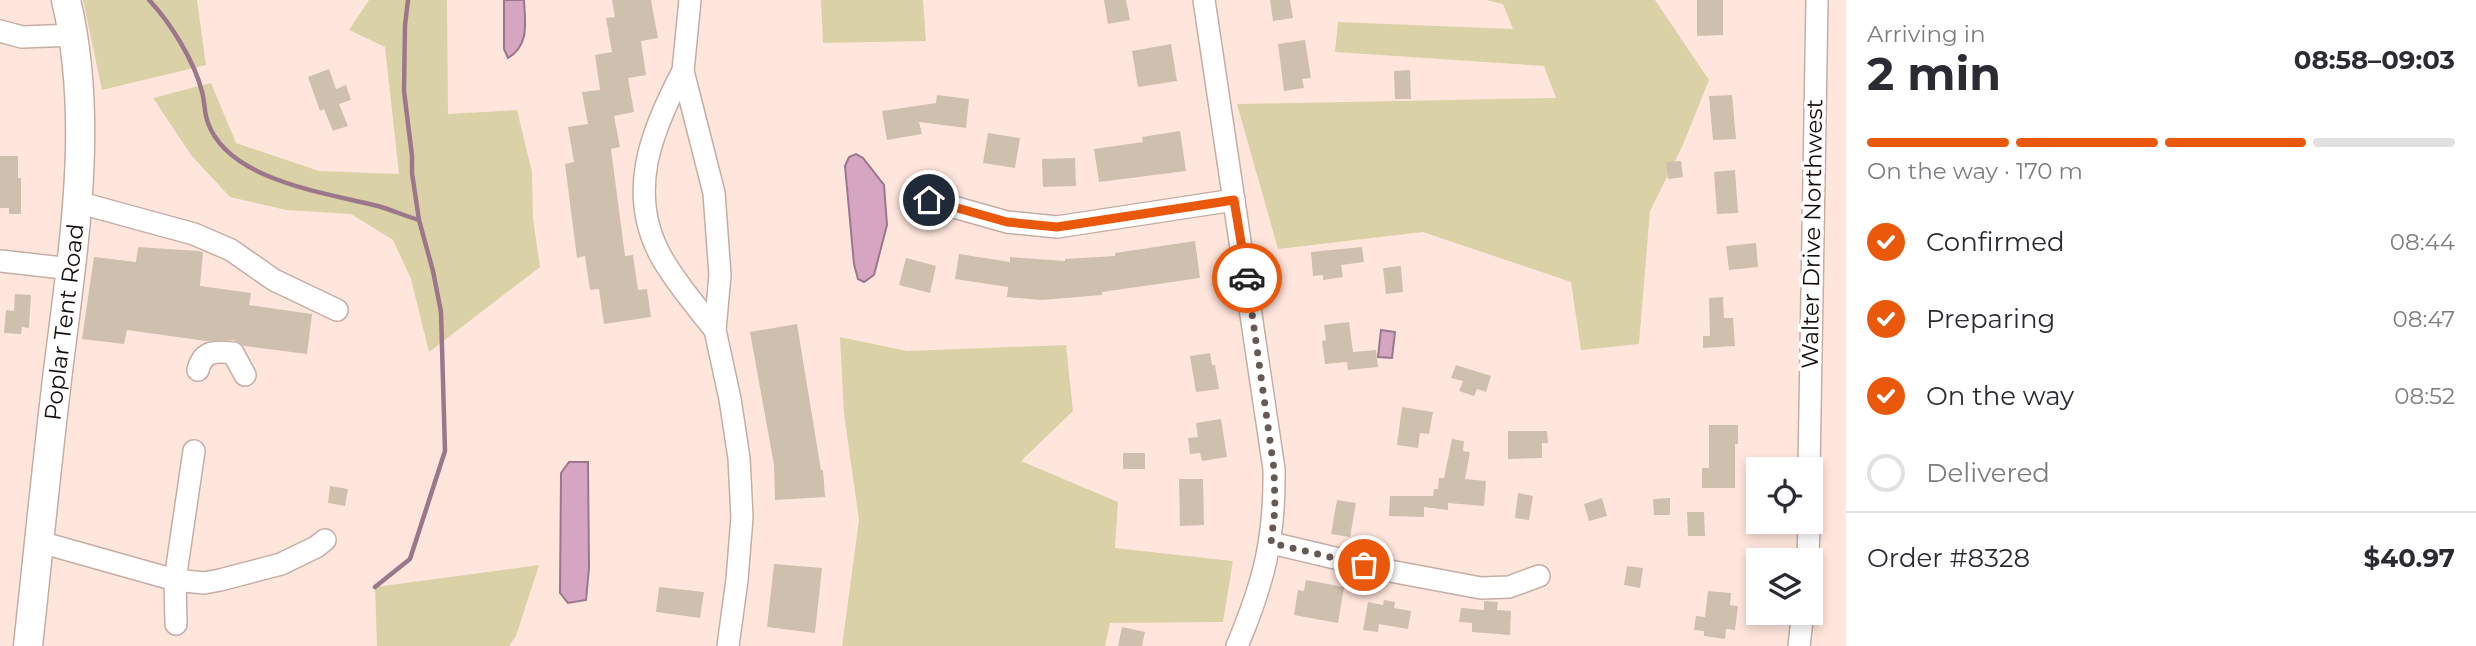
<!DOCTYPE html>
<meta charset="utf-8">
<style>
:root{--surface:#fff;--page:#f7f7f7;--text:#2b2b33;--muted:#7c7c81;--line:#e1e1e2;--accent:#ea580c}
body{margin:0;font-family:Montserrat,sans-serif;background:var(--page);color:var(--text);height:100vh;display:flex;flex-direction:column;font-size:26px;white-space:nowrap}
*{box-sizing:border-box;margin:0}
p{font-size:23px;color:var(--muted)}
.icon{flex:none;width:38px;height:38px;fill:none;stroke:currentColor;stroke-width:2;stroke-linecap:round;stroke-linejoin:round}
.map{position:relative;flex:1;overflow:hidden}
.details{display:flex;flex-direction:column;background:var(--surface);width:630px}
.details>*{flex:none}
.fabs{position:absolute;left:1746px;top:457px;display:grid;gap:14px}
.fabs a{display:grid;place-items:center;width:77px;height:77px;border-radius:0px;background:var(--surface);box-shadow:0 4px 10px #0003;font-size:35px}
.pin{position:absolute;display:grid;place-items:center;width:60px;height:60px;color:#fff;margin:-30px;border:4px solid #fff;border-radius:50%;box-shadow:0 2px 7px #0007}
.courier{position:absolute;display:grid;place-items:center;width:70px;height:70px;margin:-35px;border:5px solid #ea580c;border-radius:50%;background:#fff;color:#222;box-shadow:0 2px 9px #0007}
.headline em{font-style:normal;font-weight:700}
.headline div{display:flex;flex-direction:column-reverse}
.headline{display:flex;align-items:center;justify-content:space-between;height:119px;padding:0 21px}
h1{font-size:46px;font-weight:700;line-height:52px}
.bar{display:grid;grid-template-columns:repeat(4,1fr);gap:10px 7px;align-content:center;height:84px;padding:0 21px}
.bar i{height:9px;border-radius:5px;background:var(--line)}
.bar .on{background:var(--accent)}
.bar p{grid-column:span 4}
.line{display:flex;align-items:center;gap:18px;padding:0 21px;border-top:2px solid var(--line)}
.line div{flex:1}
ol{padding:0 21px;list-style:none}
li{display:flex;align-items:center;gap:21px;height:77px}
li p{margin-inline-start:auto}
li .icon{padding:7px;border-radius:50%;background:var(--accent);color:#fff;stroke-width:4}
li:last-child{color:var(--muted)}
li i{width:38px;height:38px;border:4px solid var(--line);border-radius:50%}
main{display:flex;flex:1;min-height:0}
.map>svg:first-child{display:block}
.green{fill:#dad1a7}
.water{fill:#d5a5c2;stroke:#9b778b;stroke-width:2}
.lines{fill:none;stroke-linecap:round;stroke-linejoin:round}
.stream{stroke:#9b778b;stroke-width:4.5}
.building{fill:#cfbfae}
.minor-casing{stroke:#c5ada5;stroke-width:24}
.major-casing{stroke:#c5ada5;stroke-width:31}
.minor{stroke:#fff;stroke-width:21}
.major{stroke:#fff;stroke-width:28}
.done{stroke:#675954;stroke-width:7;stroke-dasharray:0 12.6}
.route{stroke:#ea580c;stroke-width:9}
.labels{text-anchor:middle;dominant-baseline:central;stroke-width:7;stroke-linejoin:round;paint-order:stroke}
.street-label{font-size:23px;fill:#150d0a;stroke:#fff}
</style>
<main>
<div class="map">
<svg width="1846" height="646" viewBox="0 0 1846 646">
<rect width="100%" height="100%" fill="#ffe6dd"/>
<g class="green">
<path d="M 83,0 L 197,0 L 206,65 L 102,90 Z"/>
<path d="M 369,0 L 447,0 L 448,114 L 517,110 L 532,172 L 533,219 L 540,267 L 429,352 L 411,279 L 393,240 L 351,214 L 286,210 L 230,197 L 191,155 L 153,98 L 211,83 L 236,143 L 319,171 L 399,174 L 385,47 L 349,30 Z"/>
<path d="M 821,0 L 923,0 L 926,41 L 823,43 Z"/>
<path d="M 1486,0 L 1655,0 L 1709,80 L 1682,147 L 1650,211 L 1639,344 L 1581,350 L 1571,282 L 1423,232 L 1278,249 L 1237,104 L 1556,98 L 1544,66 L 1335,52 L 1338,22 L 1513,29 L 1503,4 Z"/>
<path d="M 840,337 L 907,351 L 1066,345 L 1073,411 L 1021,461 L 1118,502 L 1115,548 L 1233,561 L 1223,622 L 1110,623 L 1105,646 L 842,646 L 859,520 L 844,414 Z"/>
<path d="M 539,565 L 516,636 L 509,646 L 377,646 L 375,587 Z"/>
</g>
<g class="water">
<path d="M 504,0 L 524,0 C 525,22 530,45 508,58 L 504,49 Z"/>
<path d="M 856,154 L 863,158 L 884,185 L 887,225 L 874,275 L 864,282 L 858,279 L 854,264 L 845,166 L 849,157 Z"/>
<path d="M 1381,330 L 1395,332 L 1392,358 L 1378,357 Z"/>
<path d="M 569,462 L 588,462 L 589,568 L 586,600 L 568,603 L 560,593 L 561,473 Z"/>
</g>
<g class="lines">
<g class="stream">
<path d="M 149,0 C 170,22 195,62 202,92 C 205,102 204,113 208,123 C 229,181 327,193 378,206 C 392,210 405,216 419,220"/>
<path d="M 375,587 L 410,559 L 445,451 L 441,312 L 433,271 L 419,220 L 412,173 L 412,156 L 404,91 L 405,25 L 408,0"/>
</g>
</g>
<g class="building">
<path d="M 612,0 L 651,0 L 658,38 L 641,41 L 646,75 L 628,78 L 634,112 L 614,116 L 620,147 L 611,149 L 625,256 L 633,255 L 638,290 L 647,289 L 651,317 L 604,324 L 599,289 L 590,290 L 585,256 L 577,258 L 565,164 L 574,162 L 568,127 L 588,124 L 582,92 L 600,90 L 595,55 L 612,52 L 606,18 L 615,17 Z"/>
<path d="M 1104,0 L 1126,0 L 1130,20 L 1108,24 Z"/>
<path d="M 1270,0 L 1290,0 L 1293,18 L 1273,21 Z"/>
<path d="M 1697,0 L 1723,0 L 1723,35 L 1697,36 Z"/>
<path d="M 1305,40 L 1311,78 L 1302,79 L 1304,88 L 1284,91 L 1278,44 Z"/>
<path d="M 1171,44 L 1177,81 L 1138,87 L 1132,51 Z"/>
<path d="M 329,69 L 336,89 L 346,85 L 351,100 L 339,104 L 348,126 L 333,131 L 324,109 L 320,111 L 308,77 Z"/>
<path d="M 1410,70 L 1411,99 L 1395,99 L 1394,71 Z"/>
<path d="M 937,95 L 969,99 L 966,128 L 919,122 L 922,134 L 887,140 L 882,111 L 936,103 Z"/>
<path d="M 1732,95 L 1736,139 L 1713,140 L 1709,96 Z"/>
<path d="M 1180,131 L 1186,171 L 1099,182 L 1094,149 L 1143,142 L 1142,137 Z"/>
<path d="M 988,133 L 1020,138 L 1015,168 L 983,163 Z"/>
<path d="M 0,156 L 18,156 L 18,178 L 21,178 L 21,214 L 9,214 L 9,208 L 0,208 Z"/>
<path d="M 1075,158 L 1076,186 L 1043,187 L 1042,159 Z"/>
<path d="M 1681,161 L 1683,177 L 1668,179 L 1666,162 Z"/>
<path d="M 1735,170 L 1738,213 L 1717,214 L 1714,172 Z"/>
<path d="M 1195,241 L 1200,278 L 1102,292 L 1102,295 L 1042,300 L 1007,297 L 1008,287 L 955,279 L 959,254 L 1010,262 L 1010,257 L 1065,261 L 1065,259 L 1115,256 L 1115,253 Z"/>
<path d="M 1756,243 L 1758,267 L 1729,270 L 1726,246 Z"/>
<path d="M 138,247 L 199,251 L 203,252 L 200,286 L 251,293 L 249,305 L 312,314 L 307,354 L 244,346 L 234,340 L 206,341 L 127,330 L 124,344 L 82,339 L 94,257 L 136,262 Z"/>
<path d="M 1362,247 L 1364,262 L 1341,265 L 1343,277 L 1323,280 L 1323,275 L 1313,276 L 1311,252 Z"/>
<path d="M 906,258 L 936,266 L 930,293 L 899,285 Z"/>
<path d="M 1401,266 L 1403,292 L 1386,294 L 1383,268 Z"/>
<path d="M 15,294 L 31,295 L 29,328 L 22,327 L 21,334 L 4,333 L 6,310 L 14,311 Z"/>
<path d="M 1723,297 L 1724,318 L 1733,318 L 1735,346 L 1703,348 L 1703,336 L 1710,336 L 1709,298 Z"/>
<path d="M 1349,322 L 1353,352 L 1376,350 L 1378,367 L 1348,370 L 1347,362 L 1325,364 L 1322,341 L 1326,340 L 1324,325 Z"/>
<path d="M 797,324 L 821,470 L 823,470 L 825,497 L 775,500 L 774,465 L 750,332 Z"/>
<path d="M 1210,353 L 1212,365 L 1215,365 L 1219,389 L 1196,392 L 1190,356 Z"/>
<path d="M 1456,365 L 1491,376 L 1486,392 L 1477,389 L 1474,396 L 1459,391 L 1463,381 L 1451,378 Z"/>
<path d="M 1402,407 L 1433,412 L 1429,434 L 1420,433 L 1418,448 L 1397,445 Z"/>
<path d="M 1221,419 L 1227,457 L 1202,461 L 1200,453 L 1190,454 L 1188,438 L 1198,437 L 1196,423 Z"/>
<path d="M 1709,425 L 1738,425 L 1738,444 L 1735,444 L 1735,488 L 1702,488 L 1702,468 L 1709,468 Z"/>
<path d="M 1508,431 L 1547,431 L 1548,443 L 1542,443 L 1542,458 L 1508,459 Z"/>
<path d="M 1452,439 L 1464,441 L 1463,451 L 1470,452 L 1465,479 L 1486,481 L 1484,506 L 1448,503 L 1448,510 L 1424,507 L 1424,517 L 1389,516 L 1390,496 L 1433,496 L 1434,489 L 1438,489 L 1439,478 L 1444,478 Z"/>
<rect x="1123" y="453" width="22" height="16"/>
<path d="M 1179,479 L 1203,479 L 1204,525 L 1180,526 Z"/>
<path d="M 330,486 L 348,489 L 345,506 L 328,503 Z"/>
<path d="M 1518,493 L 1533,496 L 1529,520 L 1515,518 Z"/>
<path d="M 1602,498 L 1607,516 L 1589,521 L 1584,504 Z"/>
<path d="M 1670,498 L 1670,515 L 1654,515 L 1653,499 Z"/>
<path d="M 1337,500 L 1356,503 L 1350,537 L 1331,534 Z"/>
<path d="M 1687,512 L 1704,512 L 1705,536 L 1688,536 Z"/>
<path d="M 774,564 L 822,568 L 815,633 L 767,627 Z"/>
<path d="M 1627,566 L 1643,568 L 1640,588 L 1624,585 Z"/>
<path d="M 1306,580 L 1344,587 L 1338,623 L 1294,615 L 1298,590 L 1304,591 Z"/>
<path d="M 659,587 L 704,592 L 700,618 L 656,612 Z"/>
<path d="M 1708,591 L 1731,593 L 1730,605 L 1738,606 L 1735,630 L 1726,629 L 1725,639 L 1704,636 L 1704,631 L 1694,630 L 1696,616 L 1705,617 Z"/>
<path d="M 1384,600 L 1395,602 L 1394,608 L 1411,611 L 1408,629 L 1379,624 L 1378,632 L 1363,630 L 1368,602 L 1383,605 Z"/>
<path d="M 1484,601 L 1498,602 L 1497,610 L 1511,611 L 1510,635 L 1472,632 L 1472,623 L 1459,622 L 1461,608 L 1484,610 Z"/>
<path d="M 1122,627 L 1145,632 L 1142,646 L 1118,646 Z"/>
</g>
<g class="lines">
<defs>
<g id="minor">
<path d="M 690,0 L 683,71 L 714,193 L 720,275 L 715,330 L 730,399 L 739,458 L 742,517 L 737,580 L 728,646"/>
<path d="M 1204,0 L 1274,469 C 1275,539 1264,582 1237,646"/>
<path d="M 0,31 L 22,37 L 75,35"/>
<path d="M 683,71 C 651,131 625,195 663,260 C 678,285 697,308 715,330"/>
<path d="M 929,200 L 1007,222 L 1057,227 L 1234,200"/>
<path d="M 77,202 L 194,234 L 231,250 L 274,280 L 337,310"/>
<path d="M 0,261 L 72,269"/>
<path d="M 198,370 C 203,350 216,351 233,353 L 245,375"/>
<path d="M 194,451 L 175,580 L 204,583 L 220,580 L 281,564 L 316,547 L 325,540"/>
<path d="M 1809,469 L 1817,0"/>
<path d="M 40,542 L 175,580 L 176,624"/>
<path d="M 1271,543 L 1390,571 L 1481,588 L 1509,587 L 1539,576"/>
<path d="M 1808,560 L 1809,522"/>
<path d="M 1799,646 L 1803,612"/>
</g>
<g id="major">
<path id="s1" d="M 28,646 C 38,554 47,462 58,371 C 73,249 95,121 66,0"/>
</g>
</defs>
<use href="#minor" class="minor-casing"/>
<use href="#major" class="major-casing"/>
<use href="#minor" class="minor"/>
<use href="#major" class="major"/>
</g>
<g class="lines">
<path class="done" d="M 1247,278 L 1274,469 L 1275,509 L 1271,543 L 1364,565"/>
<path class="route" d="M 929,200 L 1007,222 L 1057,227 L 1234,200 L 1247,278"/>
</g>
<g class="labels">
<g class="street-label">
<text transform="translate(1812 234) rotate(-89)">Walter Drive Northwest</text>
<text stroke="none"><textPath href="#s1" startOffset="326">Poplar Tent Road</textPath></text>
</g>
</g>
</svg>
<div class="fabs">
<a><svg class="icon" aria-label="locate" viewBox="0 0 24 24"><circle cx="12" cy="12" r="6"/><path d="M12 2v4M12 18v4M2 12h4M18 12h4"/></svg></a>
<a><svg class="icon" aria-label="layers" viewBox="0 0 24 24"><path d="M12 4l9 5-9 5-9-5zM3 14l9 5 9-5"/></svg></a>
</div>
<div class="pin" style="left:1364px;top:565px;background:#ea580c"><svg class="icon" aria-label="bag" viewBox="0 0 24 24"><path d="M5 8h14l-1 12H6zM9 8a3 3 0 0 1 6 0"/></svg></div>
<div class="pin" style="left:929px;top:200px;background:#1f2937"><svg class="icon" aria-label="home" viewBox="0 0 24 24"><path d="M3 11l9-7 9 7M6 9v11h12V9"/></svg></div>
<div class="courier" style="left:1247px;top:278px"><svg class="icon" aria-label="car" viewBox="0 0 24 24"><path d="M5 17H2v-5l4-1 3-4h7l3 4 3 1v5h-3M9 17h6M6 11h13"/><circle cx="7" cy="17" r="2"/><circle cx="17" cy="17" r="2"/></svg></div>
</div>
<section class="details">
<div class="headline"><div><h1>2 min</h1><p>Arriving in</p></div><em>08:58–09:03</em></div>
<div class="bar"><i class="on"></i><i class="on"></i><i class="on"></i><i></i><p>On the way · 170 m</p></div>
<ol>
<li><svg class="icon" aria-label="check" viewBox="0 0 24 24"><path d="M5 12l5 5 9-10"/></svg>Confirmed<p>08:44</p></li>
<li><svg class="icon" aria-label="check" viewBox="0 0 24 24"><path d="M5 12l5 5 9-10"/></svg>Preparing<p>08:47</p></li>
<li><svg class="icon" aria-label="check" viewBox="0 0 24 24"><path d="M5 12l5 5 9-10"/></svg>On the way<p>08:52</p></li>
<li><i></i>Delivered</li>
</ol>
<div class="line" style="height:91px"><div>Order #8328</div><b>$40.97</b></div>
</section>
</main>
